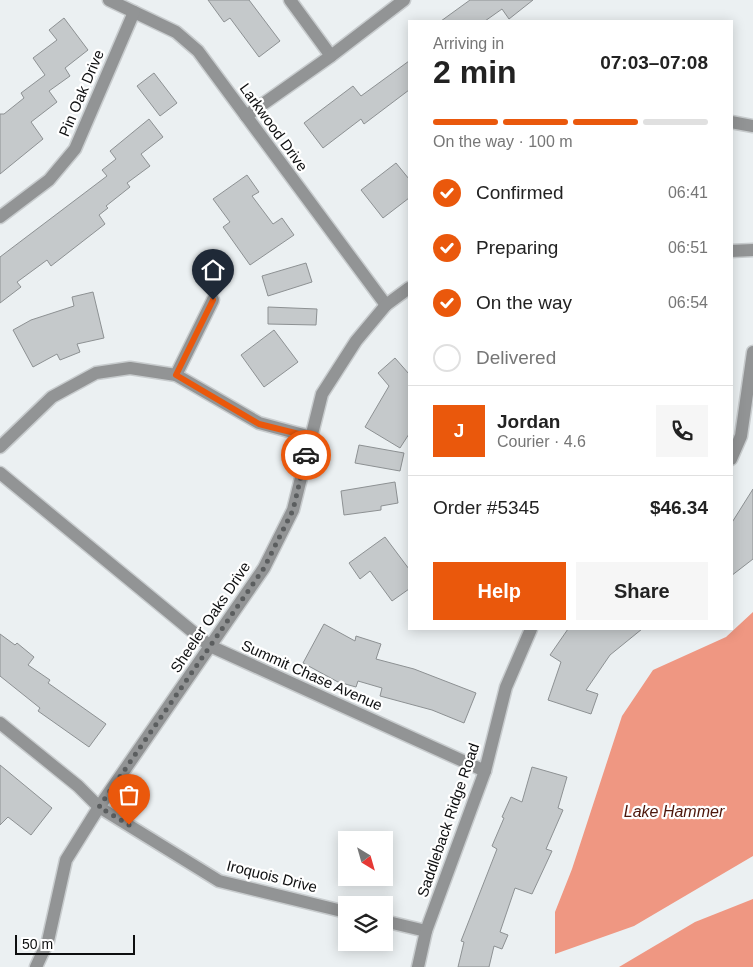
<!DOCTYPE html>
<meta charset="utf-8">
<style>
:root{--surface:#fff;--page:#f6f6f6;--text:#222;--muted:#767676;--line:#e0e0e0;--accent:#ea580c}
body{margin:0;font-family:Arial,sans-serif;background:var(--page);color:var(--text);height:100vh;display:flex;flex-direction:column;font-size:19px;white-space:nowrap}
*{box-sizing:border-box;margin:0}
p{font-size:16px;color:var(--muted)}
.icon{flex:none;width:28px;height:28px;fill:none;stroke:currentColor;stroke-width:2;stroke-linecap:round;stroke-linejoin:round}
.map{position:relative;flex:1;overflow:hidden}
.drawer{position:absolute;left:408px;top:20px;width:325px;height:610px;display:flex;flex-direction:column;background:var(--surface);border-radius:0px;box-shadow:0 2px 12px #0003}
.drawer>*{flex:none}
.needle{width:32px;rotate:143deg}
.controls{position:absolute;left:338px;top:831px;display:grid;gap:10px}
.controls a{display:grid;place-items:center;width:55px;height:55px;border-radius:0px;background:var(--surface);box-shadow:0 2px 12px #0003;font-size:25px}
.scale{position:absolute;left:15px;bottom:12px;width:120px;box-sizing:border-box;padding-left:5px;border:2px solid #0e0f10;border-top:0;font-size:14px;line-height:18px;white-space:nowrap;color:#0e0f10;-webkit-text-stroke:4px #fff;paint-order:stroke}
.pin{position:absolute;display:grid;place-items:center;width:42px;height:42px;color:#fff;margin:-51px -21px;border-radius:50% 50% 50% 0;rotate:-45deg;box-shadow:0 0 5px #0007}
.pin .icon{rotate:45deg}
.courier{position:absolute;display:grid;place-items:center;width:50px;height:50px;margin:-25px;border:4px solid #ea580c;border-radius:50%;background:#fff;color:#222;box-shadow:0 1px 6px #0007}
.head em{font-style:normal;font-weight:600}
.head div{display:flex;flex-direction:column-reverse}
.head{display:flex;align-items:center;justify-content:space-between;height:85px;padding:0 25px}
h1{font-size:32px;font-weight:600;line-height:38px}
.bar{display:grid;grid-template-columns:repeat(4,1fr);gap:8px 5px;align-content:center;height:60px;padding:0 25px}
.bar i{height:6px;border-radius:4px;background:var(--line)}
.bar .current{background:var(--accent)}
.bar p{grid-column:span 4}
.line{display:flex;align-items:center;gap:12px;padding:0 25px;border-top:1px solid var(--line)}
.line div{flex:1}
.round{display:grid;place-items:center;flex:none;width:52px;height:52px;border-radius:0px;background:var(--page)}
ol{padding:0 25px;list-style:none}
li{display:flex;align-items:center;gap:15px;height:55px}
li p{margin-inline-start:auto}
li .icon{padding:5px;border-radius:50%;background:var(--accent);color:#fff;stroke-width:4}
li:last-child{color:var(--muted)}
li i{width:28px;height:28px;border:2px solid var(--line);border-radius:50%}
.action{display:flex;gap:10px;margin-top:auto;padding:10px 25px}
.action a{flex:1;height:58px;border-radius:0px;background:var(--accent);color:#fff;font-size:20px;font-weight:600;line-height:58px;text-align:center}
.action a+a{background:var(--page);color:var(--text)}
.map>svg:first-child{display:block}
.water{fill:#ef9782}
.building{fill:#c5c9cb;stroke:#8d9193}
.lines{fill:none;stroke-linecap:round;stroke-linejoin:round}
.street-casing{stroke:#c8ccce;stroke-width:15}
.street{stroke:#929495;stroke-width:12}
.done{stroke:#5b5e5f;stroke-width:5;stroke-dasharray:0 9}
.route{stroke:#ea580c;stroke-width:6}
.labels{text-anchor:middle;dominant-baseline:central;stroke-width:4.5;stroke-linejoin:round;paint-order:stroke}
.street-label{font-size:15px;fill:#0e0f10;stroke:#fff}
.water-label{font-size:16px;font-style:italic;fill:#4d170b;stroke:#fff}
</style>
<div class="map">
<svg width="753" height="967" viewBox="0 0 753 967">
<rect width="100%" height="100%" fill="#ebf0f2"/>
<g class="water">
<path d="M 753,612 L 753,856 L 634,926 L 555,954 L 555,912 L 572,869 L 622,716 L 653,670 L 726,637 Z"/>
<path d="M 753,899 L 753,967 L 619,967 L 695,922 Z"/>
</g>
<g class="building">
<path d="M 208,0 L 249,0 L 280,41 L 259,57 L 230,18 L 224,22 Z"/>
<path d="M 470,0 L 533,0 L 509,19 L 502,9 L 485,21 L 441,21 Z"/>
<path d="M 64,18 L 88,50 L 65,68 L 70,76 L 49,91 L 57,102 L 31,122 L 43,139 L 0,174 L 0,114 L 4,114 L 24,98 L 21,93 L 45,75 L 33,58 L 57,40 L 49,30 Z"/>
<path d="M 409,61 L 409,90 L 364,124 L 361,119 L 323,148 L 304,123 L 353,86 L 361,96 Z"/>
<path d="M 154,73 L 177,103 L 160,116 L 137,86 Z"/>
<path d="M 149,119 L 163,137 L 141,154 L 150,166 L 127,183 L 130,187 L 106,206 L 108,208 L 99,215 L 105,224 L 51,266 L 47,260 L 17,282 L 21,287 L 0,303 L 0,257 L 107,176 L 102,170 L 116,159 L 110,151 Z"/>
<path d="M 396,163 L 409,179 L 409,198 L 383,218 L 361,190 Z"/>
<path d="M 247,175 L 259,192 L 252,196 L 273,224 L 282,218 L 294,235 L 250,265 L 223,227 L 230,222 L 213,199 Z"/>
<path d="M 306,263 L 312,282 L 268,296 L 262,276 Z"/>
<path d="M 93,292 L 104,338 L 77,344 L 80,352 L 60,360 L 57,354 L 33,367 L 13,330 L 31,320 L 74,306 L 72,297 Z"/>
<path d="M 268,307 L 317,309 L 316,325 L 268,324 Z"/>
<path d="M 274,330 L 298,362 L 264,387 L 241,355 Z"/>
<path d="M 395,358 L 409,374 L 409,434 L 400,448 L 365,427 L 389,386 L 378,373 Z"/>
<path d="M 359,445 L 404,453 L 400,471 L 355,463 Z"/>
<path d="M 395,482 L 398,503 L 381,506 L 381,510 L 344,515 L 341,491 Z"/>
<path d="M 753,489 L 753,559 L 731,576 L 731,524 Z"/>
<path d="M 385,537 L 409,569 L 409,589 L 392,601 L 370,571 L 360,579 L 349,563 Z"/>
<path d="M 324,624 L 355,641 L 356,636 L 381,644 L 376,659 L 414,669 L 476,693 L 464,723 L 432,710 L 380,696 L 382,688 L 358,681 L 356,687 L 338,682 L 303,663 Z"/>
<path d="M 568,629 L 642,629 L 610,655 L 586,690 L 598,694 L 591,714 L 548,700 L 561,662 L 550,655 Z"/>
<path d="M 0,634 L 15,645 L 17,643 L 34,657 L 28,665 L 50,680 L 48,683 L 106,724 L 89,747 L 38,711 L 40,708 L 0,676 Z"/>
<path d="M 0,765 L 52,808 L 31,835 L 8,817 L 0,825 Z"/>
<path d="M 532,767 L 567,777 L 558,808 L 563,810 L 546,849 L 552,851 L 532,894 L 515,888 L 500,932 L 508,935 L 502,949 L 494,946 L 489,967 L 458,967 L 464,942 L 461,941 L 497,849 L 492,846 L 504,818 L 502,817 L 511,797 L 522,802 Z"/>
</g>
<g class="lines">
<defs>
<g id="street">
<path d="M 109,0 L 176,32 L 198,51 L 386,305"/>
<path d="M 290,0 L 331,56"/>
<path d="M 246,116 L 331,56 L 404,0"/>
<path d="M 731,122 L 753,126"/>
<path d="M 0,217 L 49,180 L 75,149 L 134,12"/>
<path d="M 731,251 L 753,250"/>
<path d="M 176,375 L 213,300"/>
<path d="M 0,447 L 52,397 L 96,373 L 130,368 L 176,375 L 259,423 L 311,437"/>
<path d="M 731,459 L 741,436 L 753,352"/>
<path d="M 0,473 L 210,646 L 485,771"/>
<path d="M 0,723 L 78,786 L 99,807 L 219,881 L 346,912"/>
<path d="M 384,921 L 426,931"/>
<path d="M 36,967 L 48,941 L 66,860 L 99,807 L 264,568 L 293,510 L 322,394 L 356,341 L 386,305 L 409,288"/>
<path d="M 418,967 L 426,931 L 485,771 L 506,687 L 531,629"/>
</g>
</defs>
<use href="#street" class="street-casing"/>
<use href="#street" class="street"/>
</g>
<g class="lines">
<path class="done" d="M 129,825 L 99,807 L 264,568 L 293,510 L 306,455"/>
<path class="route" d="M 213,300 L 176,375 L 259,424 L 311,437 L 306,455"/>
</g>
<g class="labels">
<g class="street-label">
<text transform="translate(81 93) rotate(-67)">Pin Oak Drive</text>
<text transform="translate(274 127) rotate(54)">Larkwood Drive</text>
<text transform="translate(210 617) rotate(-56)">Sheeler Oaks Drive</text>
<text transform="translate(312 675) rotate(24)">Summit Chase Avenue</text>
<text transform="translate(448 820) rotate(-71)">Saddleback Ridge Road</text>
<text transform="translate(272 876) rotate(14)">Iroquois Drive</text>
</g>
<g class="water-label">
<text x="674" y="811">Lake Hammer</text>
</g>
</g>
</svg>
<div class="controls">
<a><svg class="needle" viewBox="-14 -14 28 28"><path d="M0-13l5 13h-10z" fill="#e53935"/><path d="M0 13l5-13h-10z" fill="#767676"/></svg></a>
<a><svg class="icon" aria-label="layers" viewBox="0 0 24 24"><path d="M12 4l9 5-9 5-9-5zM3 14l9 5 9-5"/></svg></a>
</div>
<div class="scale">50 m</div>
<div class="pin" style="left:129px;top:825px;background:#ea580c"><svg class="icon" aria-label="bag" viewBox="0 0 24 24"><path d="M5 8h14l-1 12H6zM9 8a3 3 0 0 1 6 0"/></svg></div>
<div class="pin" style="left:213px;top:300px;background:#1f2937"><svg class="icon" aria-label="home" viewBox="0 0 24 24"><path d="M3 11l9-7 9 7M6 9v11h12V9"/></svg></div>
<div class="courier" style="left:306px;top:455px"><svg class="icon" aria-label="car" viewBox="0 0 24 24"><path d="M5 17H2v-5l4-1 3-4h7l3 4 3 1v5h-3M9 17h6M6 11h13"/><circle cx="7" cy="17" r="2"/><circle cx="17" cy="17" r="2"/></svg></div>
<section class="drawer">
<div class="head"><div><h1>2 min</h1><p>Arriving in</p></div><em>07:03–07:08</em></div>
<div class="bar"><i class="current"></i><i class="current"></i><i class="current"></i><i></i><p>On the way · 100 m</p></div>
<ol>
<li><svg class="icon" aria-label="check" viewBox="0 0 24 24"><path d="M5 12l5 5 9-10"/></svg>Confirmed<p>06:41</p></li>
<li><svg class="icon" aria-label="check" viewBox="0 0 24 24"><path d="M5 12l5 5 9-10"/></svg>Preparing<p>06:51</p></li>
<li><svg class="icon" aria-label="check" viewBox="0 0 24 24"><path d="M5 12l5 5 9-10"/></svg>On the way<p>06:54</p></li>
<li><i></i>Delivered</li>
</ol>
<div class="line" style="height:90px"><b class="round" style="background:var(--accent);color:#fff">J</b><div><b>Jordan</b><p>Courier · 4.6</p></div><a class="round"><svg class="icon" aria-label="phone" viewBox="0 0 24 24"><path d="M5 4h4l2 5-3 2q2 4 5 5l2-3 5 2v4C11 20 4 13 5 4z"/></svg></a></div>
<div class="line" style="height:65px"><div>Order #5345</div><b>$46.34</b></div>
<div class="action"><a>Help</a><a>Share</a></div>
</section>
</div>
